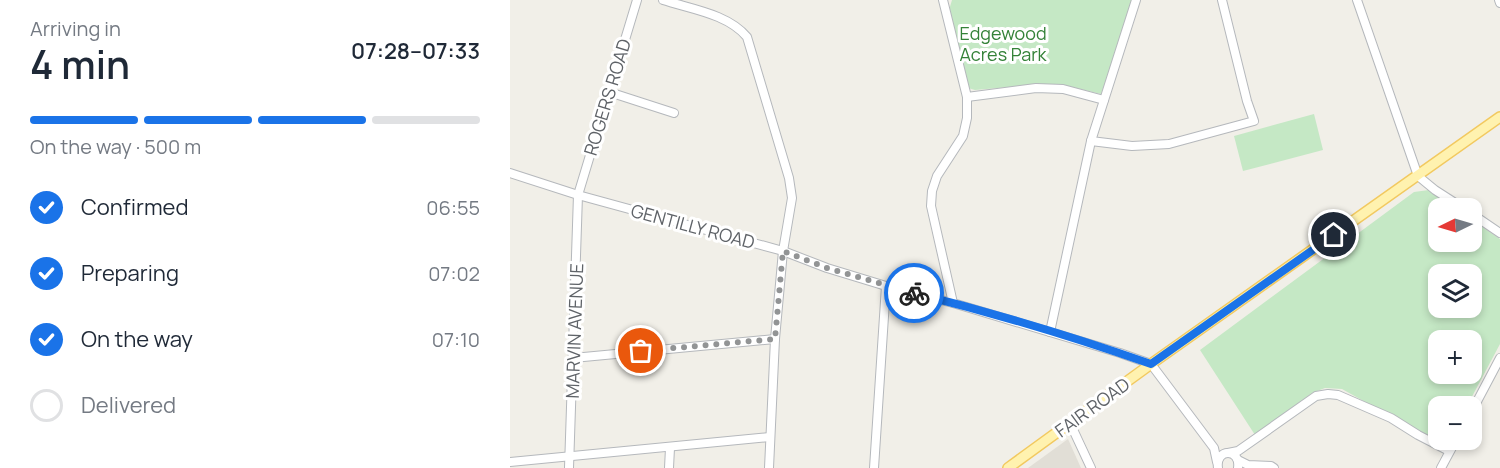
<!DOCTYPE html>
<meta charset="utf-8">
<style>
:root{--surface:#fff;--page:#f2f2f3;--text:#1f2937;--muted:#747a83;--line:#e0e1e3;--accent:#1a73e8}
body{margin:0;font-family:Manrope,sans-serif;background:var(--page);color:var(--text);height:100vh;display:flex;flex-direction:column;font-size:22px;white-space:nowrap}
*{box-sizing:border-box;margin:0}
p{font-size:20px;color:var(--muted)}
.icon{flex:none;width:33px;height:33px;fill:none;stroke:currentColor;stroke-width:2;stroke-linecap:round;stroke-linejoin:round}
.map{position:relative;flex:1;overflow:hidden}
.panel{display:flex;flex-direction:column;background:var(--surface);width:510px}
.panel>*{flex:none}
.needle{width:39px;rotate:265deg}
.tools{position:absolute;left:918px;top:198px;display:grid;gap:12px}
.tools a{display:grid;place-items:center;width:54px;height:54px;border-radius:12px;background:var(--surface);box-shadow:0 3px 9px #0003;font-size:30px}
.pin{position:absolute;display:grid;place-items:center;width:51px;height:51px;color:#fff;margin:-26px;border:3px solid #fff;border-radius:50%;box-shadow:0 2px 6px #0007}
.courier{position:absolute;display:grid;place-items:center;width:60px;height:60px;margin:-30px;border:4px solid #1a73e8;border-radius:50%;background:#fff;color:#222;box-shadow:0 2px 8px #0007}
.overview em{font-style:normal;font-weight:600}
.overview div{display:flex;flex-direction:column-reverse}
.overview{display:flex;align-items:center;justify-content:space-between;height:102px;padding:0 30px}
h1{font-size:39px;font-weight:600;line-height:45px}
.bar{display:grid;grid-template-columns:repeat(4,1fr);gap:9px 6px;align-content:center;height:72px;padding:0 30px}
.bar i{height:8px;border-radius:4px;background:var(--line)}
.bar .on{background:var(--accent)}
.bar p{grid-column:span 4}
ol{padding:0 30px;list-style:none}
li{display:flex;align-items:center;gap:18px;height:66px}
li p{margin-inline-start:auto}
li .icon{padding:6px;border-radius:50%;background:var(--accent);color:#fff;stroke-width:4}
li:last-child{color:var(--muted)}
li i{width:33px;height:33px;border:3px solid var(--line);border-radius:50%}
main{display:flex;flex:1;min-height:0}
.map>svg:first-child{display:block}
.education{fill:#e1ded6}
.green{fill:#c5e8c5;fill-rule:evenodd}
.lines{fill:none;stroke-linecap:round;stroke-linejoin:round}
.minor-casing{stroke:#b5b8bc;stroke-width:10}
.major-casing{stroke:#f2c960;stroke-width:12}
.minor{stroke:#fff;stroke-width:8}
.major{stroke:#fff2af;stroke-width:9}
.done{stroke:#929495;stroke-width:6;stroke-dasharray:0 10.8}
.route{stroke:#1a73e8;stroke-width:8}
.labels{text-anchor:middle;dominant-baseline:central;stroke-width:6;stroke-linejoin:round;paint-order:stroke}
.park-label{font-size:18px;fill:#348238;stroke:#fff}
.street-label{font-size:18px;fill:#5f6368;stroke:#fff}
</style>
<main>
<section class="panel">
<div class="overview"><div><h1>4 min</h1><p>Arriving in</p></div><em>07:28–07:33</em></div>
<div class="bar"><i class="on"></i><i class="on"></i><i class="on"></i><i></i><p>On the way · 500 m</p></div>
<ol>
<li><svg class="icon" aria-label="check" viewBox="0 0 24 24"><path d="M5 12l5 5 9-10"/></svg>Confirmed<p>06:55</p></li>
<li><svg class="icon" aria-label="check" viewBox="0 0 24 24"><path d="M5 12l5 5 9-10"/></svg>Preparing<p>07:02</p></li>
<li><svg class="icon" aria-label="check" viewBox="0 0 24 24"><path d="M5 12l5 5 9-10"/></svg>On the way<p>07:10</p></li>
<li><i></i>Delivered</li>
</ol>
</section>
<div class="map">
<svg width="990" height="468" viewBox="0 0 990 468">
<rect width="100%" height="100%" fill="#f1efe8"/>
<path class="education" d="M 558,439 L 571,468 L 518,468 Z"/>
<g class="green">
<path d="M 442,0 L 623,0 L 591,94 L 558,86 L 534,84 L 465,90 L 458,88 L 439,10 Z"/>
<path d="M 804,114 L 813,150 L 733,171 L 724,136 Z"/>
<path d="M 919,190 L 945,208 L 928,208 L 928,242 L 962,242 L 962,220 L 990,239 L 990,344 L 957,406 L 928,406 L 928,440 L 940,440 L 936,447 L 832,389 L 815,388 L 802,393 L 745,435 L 690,350 L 904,192 ZM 928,274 L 962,274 L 962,308 L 928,308 ZM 928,340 L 962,340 L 962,374 L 928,374 Z"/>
</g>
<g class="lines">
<defs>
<g id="minor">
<path d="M 153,0 C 181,9 218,14 237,37 L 279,178 L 282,198 L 273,251 L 265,339 L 259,468"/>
<path d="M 433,0 L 457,97 L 457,118 L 453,136 L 427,176 L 422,191 L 421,206 L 443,303"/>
<path d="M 847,0 L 908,176 L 925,190 L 953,208"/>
<path d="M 989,0 L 990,3"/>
<path d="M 99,92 L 164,113"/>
<path d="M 457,97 L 526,88 L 553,89 L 594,100"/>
<path d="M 581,141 L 622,146 L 659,144 L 744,121 L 737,101 L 712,0"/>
<path d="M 0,173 L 68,195 L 273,251 L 317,268 L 376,286 L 443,303 L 610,353 L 641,364 L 704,448 L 707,462"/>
<path d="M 962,214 L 990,233"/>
<path d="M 540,332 L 581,141 L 626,0"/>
<path d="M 63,358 L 265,339"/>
<path d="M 962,411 L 990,358"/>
<path d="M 560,423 L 581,468"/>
<path d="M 718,453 L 728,451 L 806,396 L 818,394 L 828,395 L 881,418 L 908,435 L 939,451"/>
<path d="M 728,460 L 738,465 L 761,466 L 764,468"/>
<path d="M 0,462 L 260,437"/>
<path d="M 59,468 L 68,195 L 127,0"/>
<path d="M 159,468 L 160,448"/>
<path d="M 364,468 L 376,286"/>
<path d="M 708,468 C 705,448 731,448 728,468"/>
<path d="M 931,468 L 946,440"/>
</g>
<path id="major" d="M 498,468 L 641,364 L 990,117"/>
</defs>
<use href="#minor" class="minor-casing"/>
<use href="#major" class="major-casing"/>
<use href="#minor" class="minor"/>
<use href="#major" class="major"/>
</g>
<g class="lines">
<path class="done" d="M 131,351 L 265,339 L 273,251 L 317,268 L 404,293"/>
<path class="route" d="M 404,293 C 484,313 564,337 641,364 L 824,235"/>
</g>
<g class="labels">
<g class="park-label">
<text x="493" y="33">Edgewood<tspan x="493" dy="21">Acres Park</tspan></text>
</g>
<g class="street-label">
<text transform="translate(97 97) rotate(-73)">ROGERS ROAD</text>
<text transform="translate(183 226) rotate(15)">GENTILLY ROAD</text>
<text transform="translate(64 331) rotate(-88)">MARVIN AVENUE</text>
<text transform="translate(582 407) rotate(-36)">FAIR ROAD</text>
</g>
</g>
</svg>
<div class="tools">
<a><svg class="needle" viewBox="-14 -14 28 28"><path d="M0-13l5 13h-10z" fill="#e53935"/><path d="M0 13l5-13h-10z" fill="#747a83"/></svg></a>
<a><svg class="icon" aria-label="layers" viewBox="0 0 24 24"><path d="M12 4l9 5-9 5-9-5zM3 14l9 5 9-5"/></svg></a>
<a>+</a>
<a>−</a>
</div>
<div class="pin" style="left:131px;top:351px;background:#ea580c"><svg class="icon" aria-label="bag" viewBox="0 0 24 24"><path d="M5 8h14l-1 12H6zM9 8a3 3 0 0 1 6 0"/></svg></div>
<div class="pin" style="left:824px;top:235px;background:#1f2937"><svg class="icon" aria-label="home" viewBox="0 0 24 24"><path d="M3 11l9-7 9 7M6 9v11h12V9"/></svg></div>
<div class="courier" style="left:404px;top:293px"><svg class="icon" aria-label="bike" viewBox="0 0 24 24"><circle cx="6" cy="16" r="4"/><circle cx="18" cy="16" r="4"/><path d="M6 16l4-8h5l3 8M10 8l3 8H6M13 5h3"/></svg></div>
</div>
</main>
